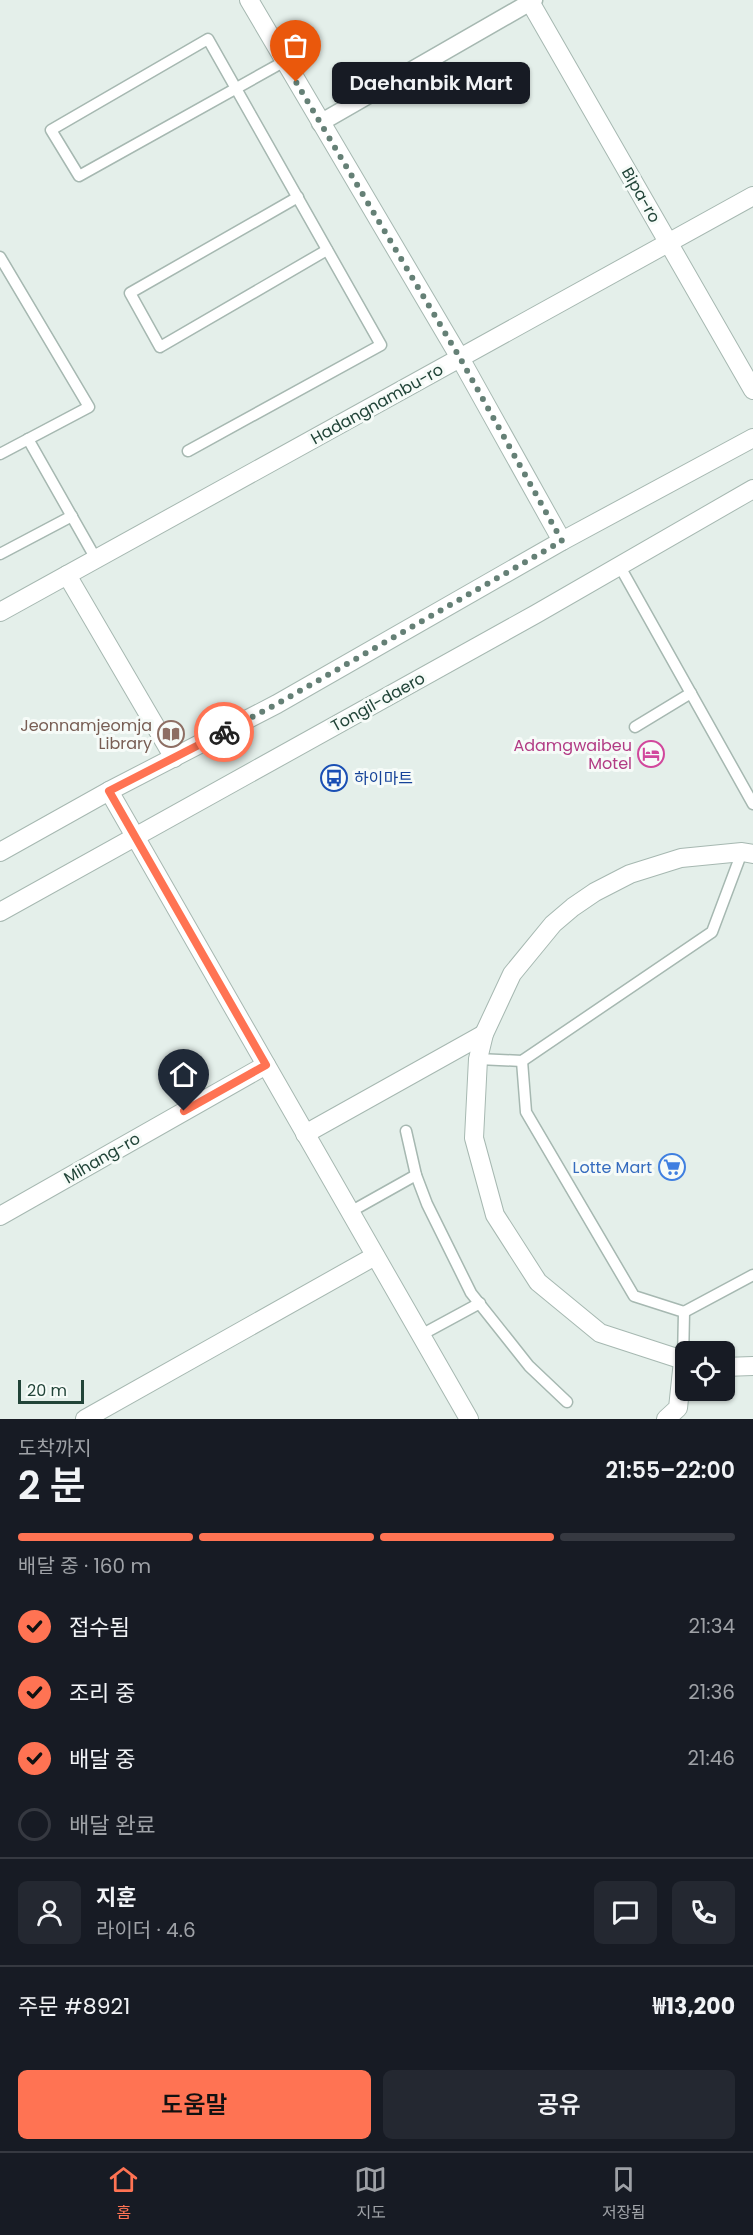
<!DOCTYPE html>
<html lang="ko">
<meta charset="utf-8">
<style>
:root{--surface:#171b24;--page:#242831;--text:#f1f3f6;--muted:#9ea1a6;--line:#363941;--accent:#ff7353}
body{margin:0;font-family:Poppins,"Noto Sans KR",sans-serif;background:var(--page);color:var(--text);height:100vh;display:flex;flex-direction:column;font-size:22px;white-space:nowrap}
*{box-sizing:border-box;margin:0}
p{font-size:20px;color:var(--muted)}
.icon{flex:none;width:33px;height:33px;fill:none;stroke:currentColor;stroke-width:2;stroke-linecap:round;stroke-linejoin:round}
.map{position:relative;height:1419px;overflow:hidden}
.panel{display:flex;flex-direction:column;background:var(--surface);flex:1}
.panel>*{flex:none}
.tools{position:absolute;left:675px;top:1341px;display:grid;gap:12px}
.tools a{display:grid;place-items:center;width:60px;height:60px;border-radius:9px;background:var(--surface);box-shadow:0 2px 4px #0004;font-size:30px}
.scale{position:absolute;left:18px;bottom:15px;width:66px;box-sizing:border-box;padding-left:6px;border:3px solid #214438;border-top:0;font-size:16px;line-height:21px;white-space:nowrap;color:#214438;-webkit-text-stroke:4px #f6fbf8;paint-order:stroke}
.pin{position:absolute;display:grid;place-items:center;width:51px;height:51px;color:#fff;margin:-62px -26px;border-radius:50% 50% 50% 0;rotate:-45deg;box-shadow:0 0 6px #0007}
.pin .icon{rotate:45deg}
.courier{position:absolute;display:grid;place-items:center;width:60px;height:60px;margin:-30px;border:4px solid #ff7353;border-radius:50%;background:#fff;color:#222;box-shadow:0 2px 8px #0007}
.bubble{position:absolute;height:42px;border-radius:9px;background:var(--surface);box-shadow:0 2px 4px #0004;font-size:20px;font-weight:600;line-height:42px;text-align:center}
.summary em{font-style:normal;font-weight:600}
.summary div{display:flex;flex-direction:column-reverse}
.summary{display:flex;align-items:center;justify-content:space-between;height:102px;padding:0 18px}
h1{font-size:39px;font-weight:600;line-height:45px}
.bar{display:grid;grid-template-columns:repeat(4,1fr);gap:9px 6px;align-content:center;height:72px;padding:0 18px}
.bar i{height:8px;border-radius:4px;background:var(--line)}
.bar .active{background:var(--accent)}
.bar p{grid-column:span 4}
.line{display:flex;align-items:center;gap:15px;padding:0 18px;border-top:2px solid var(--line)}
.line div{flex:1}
.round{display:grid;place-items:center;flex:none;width:63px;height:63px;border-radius:9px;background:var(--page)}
ol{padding:0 18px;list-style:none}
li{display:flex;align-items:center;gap:18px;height:66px}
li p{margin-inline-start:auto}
li .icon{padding:6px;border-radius:50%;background:var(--accent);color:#111;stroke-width:4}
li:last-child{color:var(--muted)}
li i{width:33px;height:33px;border:3px solid var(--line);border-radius:50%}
.action{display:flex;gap:12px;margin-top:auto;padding:12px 18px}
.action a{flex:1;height:69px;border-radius:9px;background:var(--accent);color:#111;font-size:24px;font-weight:600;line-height:69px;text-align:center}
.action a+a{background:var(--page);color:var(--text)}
.menu{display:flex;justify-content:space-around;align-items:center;height:84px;border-top:2px solid var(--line);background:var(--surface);font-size:16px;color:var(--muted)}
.menu a{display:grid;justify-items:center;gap:3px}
.menu .active{color:var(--accent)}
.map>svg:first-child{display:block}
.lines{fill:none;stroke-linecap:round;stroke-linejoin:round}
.service-casing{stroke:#a6b8b1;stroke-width:13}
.pedestrian-casing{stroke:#a6b8b1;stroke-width:19}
.minor-casing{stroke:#a6b8b1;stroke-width:20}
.tertiary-casing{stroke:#a6b8b1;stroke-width:20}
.service{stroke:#fff;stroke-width:10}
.pedestrian{stroke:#fff;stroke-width:16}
.minor{stroke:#fff;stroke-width:18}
.tertiary{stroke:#fff;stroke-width:18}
.done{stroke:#658076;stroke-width:6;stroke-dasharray:0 10.8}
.route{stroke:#ff7353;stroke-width:8}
.labels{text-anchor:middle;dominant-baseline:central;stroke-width:6;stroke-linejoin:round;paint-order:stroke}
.street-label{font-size:16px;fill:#214438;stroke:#f6fbf8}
.education-label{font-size:16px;fill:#785e54;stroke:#f6fbf8;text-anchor:end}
.hotel-label{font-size:16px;fill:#b23c85;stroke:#f6fbf8;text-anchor:end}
.transit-label{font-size:16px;fill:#164399;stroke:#f6fbf8;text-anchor:start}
.shop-label{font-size:16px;fill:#366cbe;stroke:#f6fbf8;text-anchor:end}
</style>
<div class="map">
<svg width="753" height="1419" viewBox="0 0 753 1419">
<rect width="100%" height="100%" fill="#e4efea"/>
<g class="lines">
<defs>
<g id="service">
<path d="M 298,197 L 130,293 L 160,347 L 327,250"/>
<path d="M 0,257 L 89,407 L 0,454"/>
<path d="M 28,439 L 96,559"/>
<path d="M 188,451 L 381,345 C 323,243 266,141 208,39 L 51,130 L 79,176 L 285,61"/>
<path d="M 0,554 L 72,516"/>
<path d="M 619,565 L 753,804"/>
<path d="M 635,727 L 691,693"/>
<path d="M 478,1059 L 522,1061 L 712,932 L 742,852"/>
<path d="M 522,1061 L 526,1112 L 634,1296 L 684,1312 L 683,1361"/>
<path d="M 406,1131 L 416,1175 L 427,1204 L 471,1293 L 529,1366 L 567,1402"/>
<path d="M 350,1212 L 416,1175"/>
<path d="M 684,1312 L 753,1275"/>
<path d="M 421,1335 L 480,1303"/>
</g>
<path id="pedestrian" d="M 320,123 L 534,0"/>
<g id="minor">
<path d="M 249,0 L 460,358 L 562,541"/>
<path d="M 67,575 L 174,758"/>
<path d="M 0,612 L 753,196"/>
<path d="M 305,1134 L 484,1034"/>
<path d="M 0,1216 L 266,1065"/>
<path d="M 686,1361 L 600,1333 L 538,1282 L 495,1215 L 474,1138 L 478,1059 L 484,1034 L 512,974 L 553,924 L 573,907 L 595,892 L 630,874 L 681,858 L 742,852 L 753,854"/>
<path d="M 724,1367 L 753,1366"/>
<path d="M 85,1419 L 375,1256"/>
<path d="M 666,1419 L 678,1408 L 683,1361"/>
</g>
<g id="tertiary">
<path d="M 529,0 L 753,390"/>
<path d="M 109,791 L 469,1419"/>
<path d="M 0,852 L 109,791 L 277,704 L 562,541 L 753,438"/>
<path d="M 0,912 L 536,614 L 753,489"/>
</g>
</defs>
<use href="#service" class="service-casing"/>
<use href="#pedestrian" class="pedestrian-casing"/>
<use href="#minor" class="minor-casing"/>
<use href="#tertiary" class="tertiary-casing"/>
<use href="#service" class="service"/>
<use href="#pedestrian" class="pedestrian"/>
<use href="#minor" class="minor"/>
<use href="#tertiary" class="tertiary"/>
</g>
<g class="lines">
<path class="done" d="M 224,732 L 277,704 L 562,541 L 460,358 L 296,82"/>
<path class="route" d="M 184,1111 L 266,1065 L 109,791 L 224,732"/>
</g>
<defs>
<symbol id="library-ring" viewBox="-11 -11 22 22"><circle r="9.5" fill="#f6fbf8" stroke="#8d6e63" stroke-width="1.5"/><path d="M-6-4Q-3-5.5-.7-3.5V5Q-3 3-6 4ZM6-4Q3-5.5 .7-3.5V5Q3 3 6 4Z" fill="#8d6e63"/></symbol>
<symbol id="hotel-ring" viewBox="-11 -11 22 22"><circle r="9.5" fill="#f6fbf8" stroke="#d1479c" stroke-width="1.5"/><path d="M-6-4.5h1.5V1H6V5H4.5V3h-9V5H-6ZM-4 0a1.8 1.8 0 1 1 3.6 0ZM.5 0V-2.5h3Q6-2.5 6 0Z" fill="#d1479c"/></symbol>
<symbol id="bus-ring" viewBox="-11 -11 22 22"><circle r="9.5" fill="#f6fbf8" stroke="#1a4fb4" stroke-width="1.5"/><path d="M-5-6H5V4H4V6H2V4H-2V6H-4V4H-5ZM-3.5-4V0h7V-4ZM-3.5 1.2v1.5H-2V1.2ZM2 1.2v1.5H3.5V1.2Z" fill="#1a4fb4"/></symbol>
<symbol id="supermarket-ring" viewBox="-11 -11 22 22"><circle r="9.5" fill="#f6fbf8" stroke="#3f7fe0" stroke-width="1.5"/><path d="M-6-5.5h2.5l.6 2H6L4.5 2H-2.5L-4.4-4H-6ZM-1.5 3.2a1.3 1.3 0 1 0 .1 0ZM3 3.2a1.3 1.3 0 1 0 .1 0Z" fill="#3f7fe0"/></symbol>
</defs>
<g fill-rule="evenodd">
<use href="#library-ring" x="156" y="719" width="30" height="30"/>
<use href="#hotel-ring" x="636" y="739" width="30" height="30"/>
<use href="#bus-ring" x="319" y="763" width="30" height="30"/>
<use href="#supermarket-ring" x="657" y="1152" width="30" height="30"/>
</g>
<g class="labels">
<g class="street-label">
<text transform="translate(641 195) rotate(60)">Bipa-ro</text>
<text transform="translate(377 404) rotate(-29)">Hadangnambu-ro</text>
<text transform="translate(378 702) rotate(-29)">Tongil-daero</text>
<text transform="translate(102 1158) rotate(-30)">Mihang-ro</text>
</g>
<g class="education-label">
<text x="152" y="725">Jeonnamjeomja<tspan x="152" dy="18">Library</tspan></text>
</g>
<g class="hotel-label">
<text x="632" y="745">Adamgwaibeu<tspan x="632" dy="18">Motel</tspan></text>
</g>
<g class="transit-label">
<text x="354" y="778">하이마트</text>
</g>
<g class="shop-label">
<text x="652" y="1167">Lotte Mart</text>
</g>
</g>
</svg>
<div class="tools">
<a><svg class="icon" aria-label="locate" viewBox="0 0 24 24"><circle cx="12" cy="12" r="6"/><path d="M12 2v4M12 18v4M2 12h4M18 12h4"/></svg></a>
</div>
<div class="scale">20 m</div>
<div class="pin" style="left:296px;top:82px;background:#ea580c"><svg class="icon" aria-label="bag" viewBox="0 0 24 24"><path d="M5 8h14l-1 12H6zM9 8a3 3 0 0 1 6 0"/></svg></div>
<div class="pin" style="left:184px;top:1111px;background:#1f2937"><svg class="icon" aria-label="home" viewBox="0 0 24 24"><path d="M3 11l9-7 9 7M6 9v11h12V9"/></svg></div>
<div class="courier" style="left:224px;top:732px"><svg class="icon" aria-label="bike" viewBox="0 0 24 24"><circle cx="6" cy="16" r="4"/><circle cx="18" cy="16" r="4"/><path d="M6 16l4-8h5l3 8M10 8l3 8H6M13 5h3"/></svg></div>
<div class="bubble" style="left:332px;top:62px;width:198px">Daehanbik Mart</div>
</div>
<section class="panel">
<div class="summary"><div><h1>2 분</h1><p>도착까지</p></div><em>21:55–22:00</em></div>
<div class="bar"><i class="active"></i><i class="active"></i><i class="active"></i><i></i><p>배달 중 · 160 m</p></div>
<ol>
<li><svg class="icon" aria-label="check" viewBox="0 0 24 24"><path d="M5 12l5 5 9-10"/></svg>접수됨<p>21:34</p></li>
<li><svg class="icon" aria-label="check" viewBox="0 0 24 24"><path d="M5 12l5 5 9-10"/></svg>조리 중<p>21:36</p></li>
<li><svg class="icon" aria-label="check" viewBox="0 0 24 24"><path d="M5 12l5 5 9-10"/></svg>배달 중<p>21:46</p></li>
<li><i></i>배달 완료</li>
</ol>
<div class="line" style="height:108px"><a class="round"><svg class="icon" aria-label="person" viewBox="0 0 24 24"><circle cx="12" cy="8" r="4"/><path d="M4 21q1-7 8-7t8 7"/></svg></a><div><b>지훈</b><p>라이더 · 4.6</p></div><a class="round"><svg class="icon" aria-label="chat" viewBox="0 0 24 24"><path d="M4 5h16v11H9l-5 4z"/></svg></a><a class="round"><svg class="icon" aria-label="phone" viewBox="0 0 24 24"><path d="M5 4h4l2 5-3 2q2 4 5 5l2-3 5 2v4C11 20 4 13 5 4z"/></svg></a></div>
<div class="line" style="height:78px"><div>주문 #8921</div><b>₩13,200</b></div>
<div class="action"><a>도움말</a><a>공유</a></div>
</section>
<nav class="menu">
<a class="active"><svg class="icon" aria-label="home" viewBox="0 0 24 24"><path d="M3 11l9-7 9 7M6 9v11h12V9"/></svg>홈</a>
<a><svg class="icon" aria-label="map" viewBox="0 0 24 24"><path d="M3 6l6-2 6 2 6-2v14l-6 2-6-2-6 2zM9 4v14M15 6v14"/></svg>지도</a>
<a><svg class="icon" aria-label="saved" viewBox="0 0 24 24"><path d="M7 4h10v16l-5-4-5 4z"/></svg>저장됨</a>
</nav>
